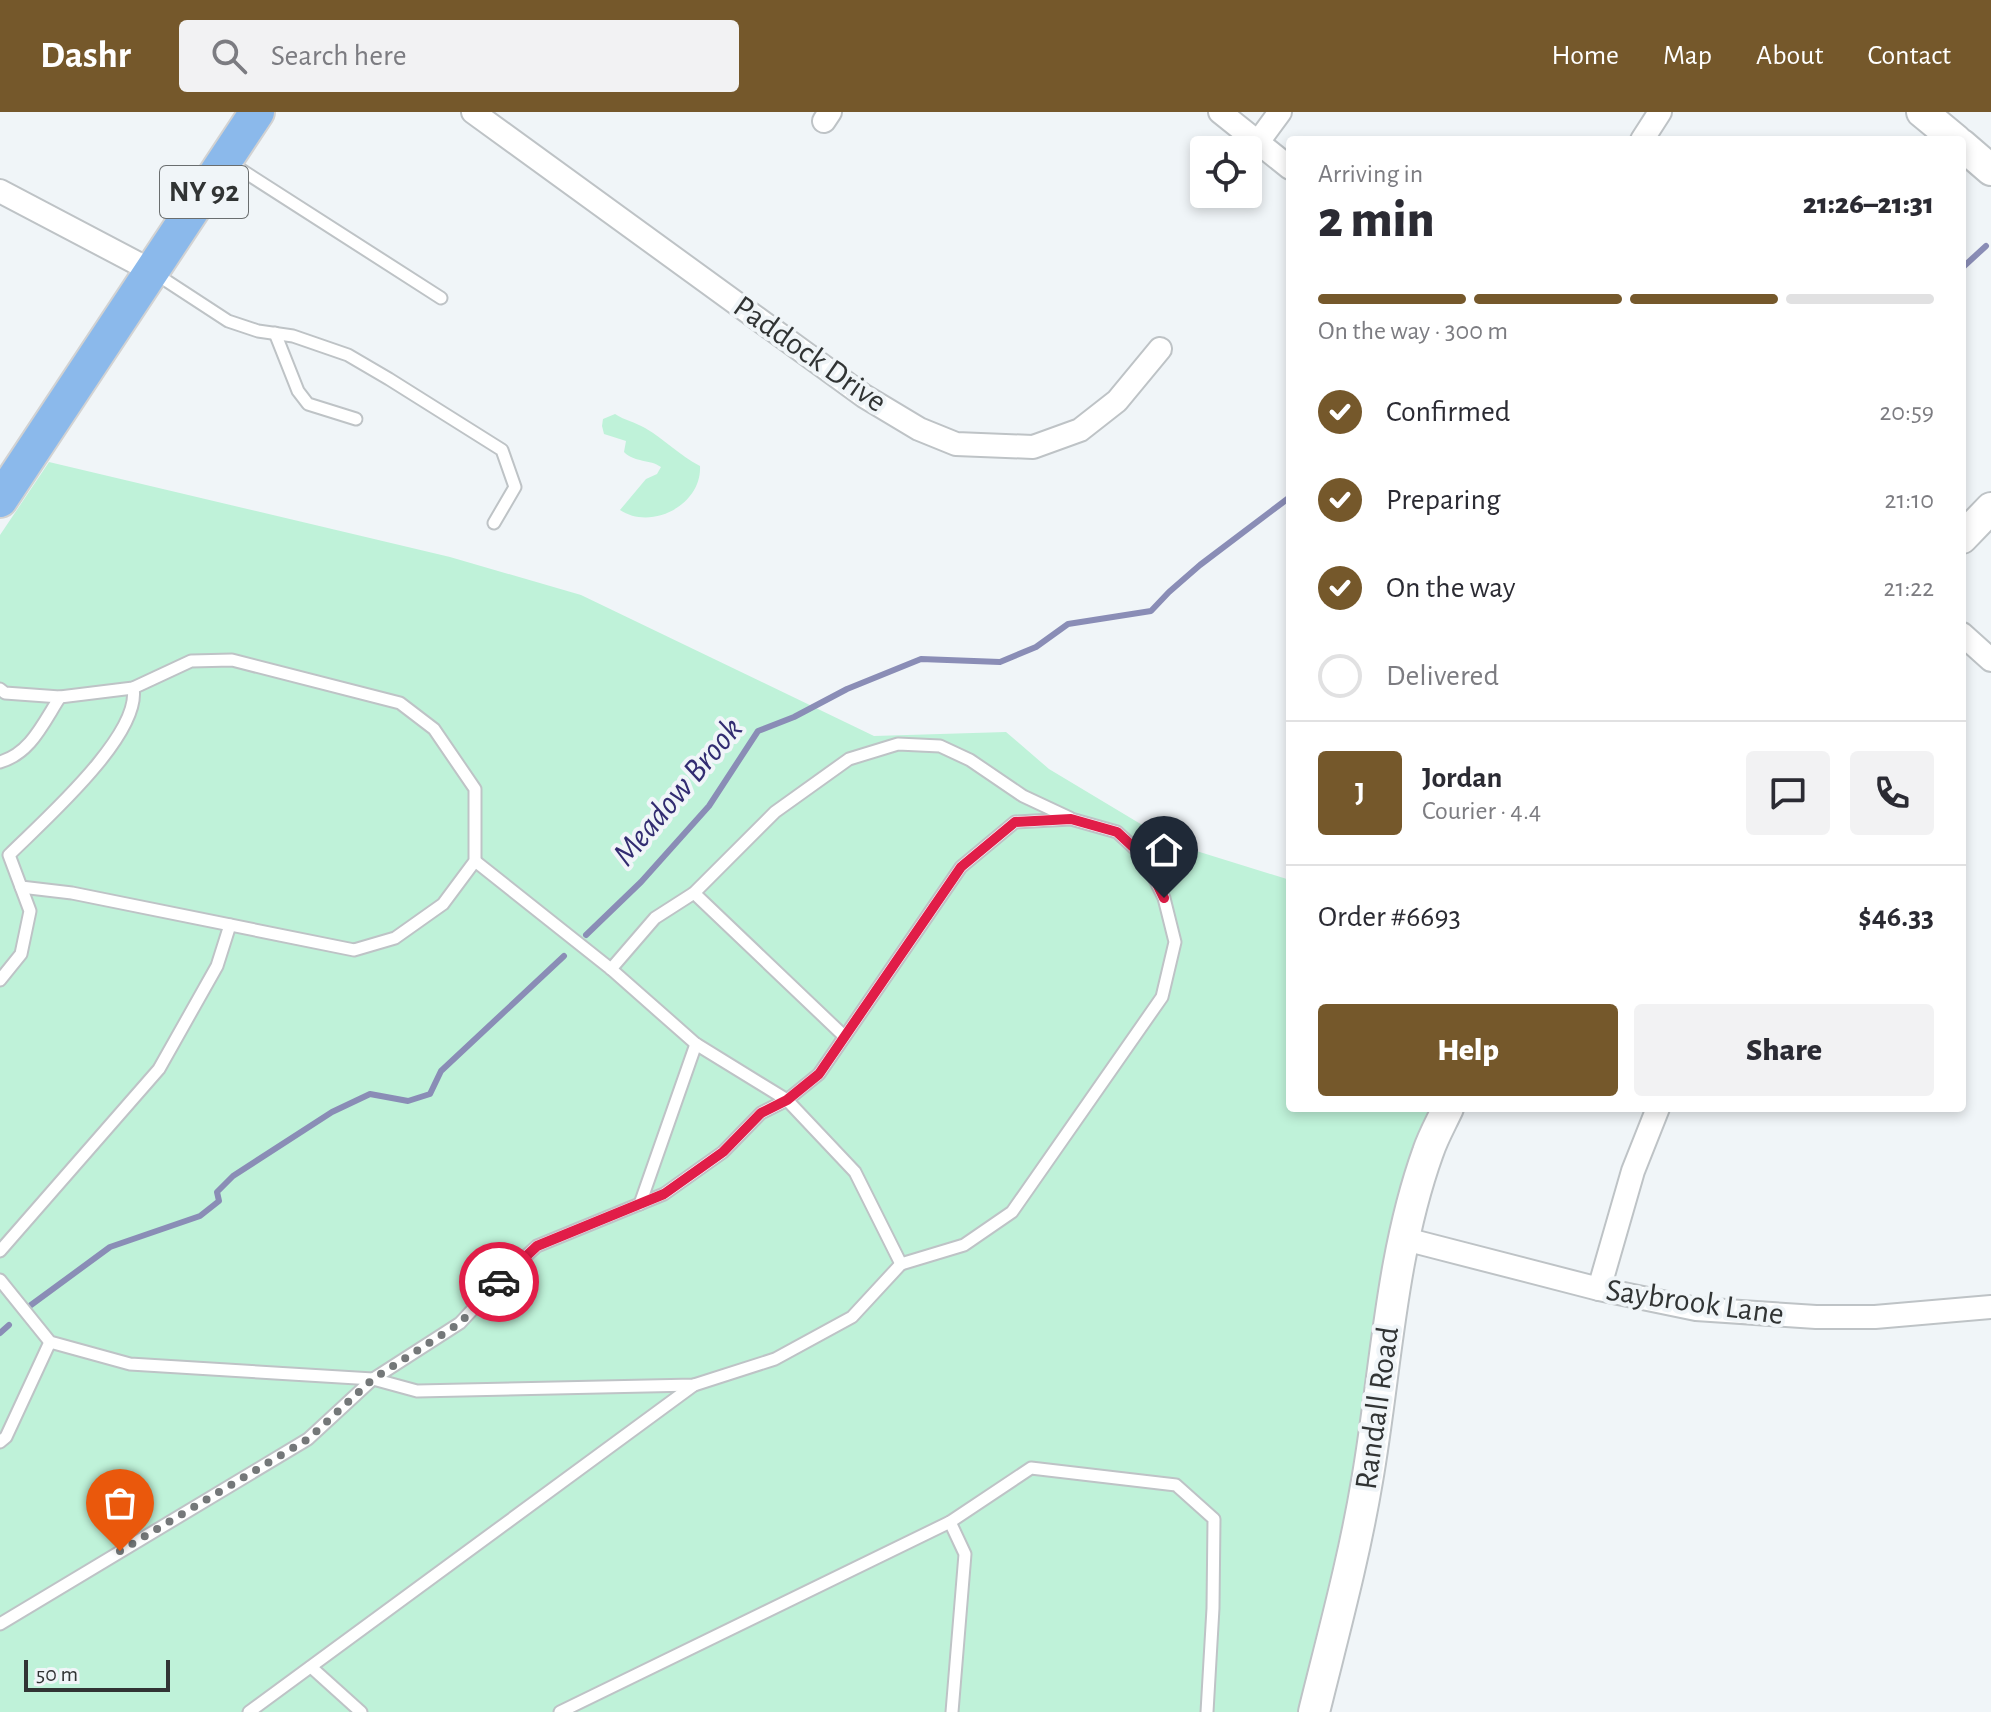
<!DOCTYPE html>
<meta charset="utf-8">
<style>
:root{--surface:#fff;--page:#f2f2f3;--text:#2b2b33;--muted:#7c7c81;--line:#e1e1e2;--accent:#75582b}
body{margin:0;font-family:"Alegreya Sans",sans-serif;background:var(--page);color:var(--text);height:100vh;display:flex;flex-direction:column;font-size:30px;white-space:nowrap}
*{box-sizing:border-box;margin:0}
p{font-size:26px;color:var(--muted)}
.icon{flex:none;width:44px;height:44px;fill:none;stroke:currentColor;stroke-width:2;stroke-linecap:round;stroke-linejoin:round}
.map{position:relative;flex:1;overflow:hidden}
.side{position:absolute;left:1286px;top:24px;width:680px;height:976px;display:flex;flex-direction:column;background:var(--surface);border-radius:8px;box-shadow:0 4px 12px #0003}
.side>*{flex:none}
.controls{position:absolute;left:1190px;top:24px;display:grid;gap:16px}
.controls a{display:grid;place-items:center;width:72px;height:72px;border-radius:8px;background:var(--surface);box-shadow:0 4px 12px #0003;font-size:40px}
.scale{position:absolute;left:24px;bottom:20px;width:146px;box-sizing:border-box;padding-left:8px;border:4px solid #313434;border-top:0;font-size:22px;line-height:28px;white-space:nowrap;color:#313434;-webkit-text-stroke:6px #f0f5f8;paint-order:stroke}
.pin{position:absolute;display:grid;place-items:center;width:68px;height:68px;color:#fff;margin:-82px -34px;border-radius:50% 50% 50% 0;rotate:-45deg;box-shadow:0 0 8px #0007}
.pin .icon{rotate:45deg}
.courier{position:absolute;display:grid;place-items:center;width:80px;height:80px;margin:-40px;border:6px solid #e11d48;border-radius:50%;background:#fff;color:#222;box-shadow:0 2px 10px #0007}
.summary em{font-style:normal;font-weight:800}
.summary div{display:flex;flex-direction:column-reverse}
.summary{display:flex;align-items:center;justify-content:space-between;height:136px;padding:0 32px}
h1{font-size:52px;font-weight:800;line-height:60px}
.bar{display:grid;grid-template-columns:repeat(4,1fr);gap:12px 8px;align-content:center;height:96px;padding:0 32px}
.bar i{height:10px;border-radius:6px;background:var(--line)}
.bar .selected{background:var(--accent)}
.bar p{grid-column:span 4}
.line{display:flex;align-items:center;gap:20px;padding:0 32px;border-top:2px solid var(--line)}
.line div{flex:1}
.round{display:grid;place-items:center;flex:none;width:84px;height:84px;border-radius:8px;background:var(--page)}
ol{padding:0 32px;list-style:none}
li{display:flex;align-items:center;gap:24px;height:88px}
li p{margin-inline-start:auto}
li .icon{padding:8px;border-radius:50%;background:var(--accent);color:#fff;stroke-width:4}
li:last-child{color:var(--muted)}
li i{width:44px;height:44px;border:4px solid var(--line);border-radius:50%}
.action{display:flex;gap:16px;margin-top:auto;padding:16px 32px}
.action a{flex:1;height:92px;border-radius:8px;background:var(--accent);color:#fff;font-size:32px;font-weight:800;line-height:92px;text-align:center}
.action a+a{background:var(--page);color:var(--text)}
header{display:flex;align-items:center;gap:48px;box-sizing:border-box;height:112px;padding:0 40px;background:var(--accent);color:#fff}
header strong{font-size:38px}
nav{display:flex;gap:44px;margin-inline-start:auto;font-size:28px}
.search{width:560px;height:72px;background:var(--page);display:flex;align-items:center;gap:20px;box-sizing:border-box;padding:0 28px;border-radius:8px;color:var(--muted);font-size:30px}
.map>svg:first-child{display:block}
.green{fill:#bff2d9}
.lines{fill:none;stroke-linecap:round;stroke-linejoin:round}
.stream{stroke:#8a8db6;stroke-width:6}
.lane-casing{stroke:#bec3c6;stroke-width:15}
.street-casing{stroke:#bec3c6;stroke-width:26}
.secondary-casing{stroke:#bec3c6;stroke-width:34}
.primary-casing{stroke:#d2d2d2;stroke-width:38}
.lane{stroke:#fff;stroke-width:11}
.street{stroke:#fff;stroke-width:22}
.secondary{stroke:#fff;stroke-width:30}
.primary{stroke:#8bb9eb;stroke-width:34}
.done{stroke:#747879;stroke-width:8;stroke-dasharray:0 14.4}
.route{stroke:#e11d48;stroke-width:10}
.labels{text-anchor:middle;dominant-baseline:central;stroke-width:8;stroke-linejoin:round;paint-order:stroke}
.shield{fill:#f0f5f8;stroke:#6a6e6f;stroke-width:2}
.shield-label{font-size:30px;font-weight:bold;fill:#313434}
.street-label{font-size:32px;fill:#313434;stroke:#f0f5f8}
.water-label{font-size:34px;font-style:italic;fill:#322c71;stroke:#f0f5f8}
</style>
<header>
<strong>Dashr</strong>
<div class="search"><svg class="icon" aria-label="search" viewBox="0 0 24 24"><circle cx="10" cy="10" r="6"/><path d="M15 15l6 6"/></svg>Search here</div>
<nav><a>Home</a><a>Map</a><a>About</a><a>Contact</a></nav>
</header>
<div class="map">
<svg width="1991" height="1600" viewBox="0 0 1991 1600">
<rect width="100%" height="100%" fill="#f0f5f8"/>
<g class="green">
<path d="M 615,302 C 624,308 635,310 645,316 C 664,327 679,343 700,354 C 702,393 651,419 620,398 L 646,367 L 657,362 L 661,355 C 650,347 635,351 624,340 L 626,329 L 604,322 L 602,314 L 603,307 Z"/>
<path d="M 49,350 L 450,445 L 581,483 L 874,624 L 1006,620 L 1049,657 L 1174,732 L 1290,768 L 1290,996 L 1448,996 L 1314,1600 L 0,1600 L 0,423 Z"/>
</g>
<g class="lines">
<g class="stream">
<path d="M 1962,156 L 1986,134"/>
<path d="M 586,823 L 641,770 L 709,694 L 758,619 L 794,605 L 847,577 L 921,547 L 1000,550 L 1036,535 L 1068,512 L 1151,499 L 1169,480 L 1200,453 L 1290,385"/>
<path d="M 31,1193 L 110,1135 L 200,1104 L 219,1089 L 217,1080 L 233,1064 L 332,1000 L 370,982 L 408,989 L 430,982 L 441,959 L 564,844"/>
<path d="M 0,1221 L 9,1213"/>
</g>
<defs>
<g id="lane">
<path d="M 229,50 L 441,186"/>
<path d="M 156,162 L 228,209 L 258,219 L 293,224 L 348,243 L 389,267 L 502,338 L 515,375 L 494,411"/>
<path d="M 275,221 L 298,279 L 308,292 L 356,307"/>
<path d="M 0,577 L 5,581 L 60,585 L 133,576 L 191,549 L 232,548 L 400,591 L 434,617 L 475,677 L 475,749 L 443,792 L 395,826 L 354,838 L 72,781 L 21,775"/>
<path d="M 0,650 C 31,641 43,611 60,585"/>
<path d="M 694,781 L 844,924"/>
<path d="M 611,857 L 655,806 L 694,781 L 775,700 L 849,647 L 898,632 L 940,634 L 970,648 L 1023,684 L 1070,706"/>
<path d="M 0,868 L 21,842 L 30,799 L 9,743 C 41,711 142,623 133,576"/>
<path d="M 640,1092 L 696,932"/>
<path d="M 0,1139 L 159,957 L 217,854 L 230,813"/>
<path d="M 0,1168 L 50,1230 L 130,1252 L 373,1267 L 308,1327 L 0,1512"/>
<path d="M 373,1267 L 460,1211 L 501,1167 L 537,1134 L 664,1082 L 723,1040 L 761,1001 L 787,988 L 819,962 L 961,755 L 1015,710 L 1071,707 L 1117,720 L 1144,745 L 1164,786 L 1175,830 L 1162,885 L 1012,1100 L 964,1133 L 901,1152 L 855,1060 L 787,988 L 696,932 L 611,857 L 475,749"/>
<path d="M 373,1267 L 417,1279 L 694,1273 L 775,1247 L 852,1205 L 901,1152"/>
<path d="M 0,1330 L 6,1325 L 50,1230"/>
<path d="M 950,1410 L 965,1442 L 952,1600"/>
<path d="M 311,1555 L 361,1600"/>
<path d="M 249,1600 L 694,1273"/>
<path d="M 560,1600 L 950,1410 L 1031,1356 L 1176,1373 L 1214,1407 L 1213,1496 L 1207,1600"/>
</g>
<g id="street">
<path d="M 473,0 L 864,284 L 919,317 L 956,332 L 1033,335 L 1080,318 L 1117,289 L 1160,237"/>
<path d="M 1220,0 L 1290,56"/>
<path d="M 824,9 L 830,0"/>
<path d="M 1642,28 L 1660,0"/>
<path d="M 1258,30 L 1280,0"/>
<path d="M 0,79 L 152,159"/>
<path d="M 1962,522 L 1991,548"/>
<path d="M 1405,1127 L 1599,1177 L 1696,1197 L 1816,1205 L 1875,1205 L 1991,1195"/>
<path d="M 1599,1177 L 1633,1059 L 1658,996"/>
</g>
<g id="secondary">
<path d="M 1922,0 L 1956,28"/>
<path d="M 1962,33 L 1991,58"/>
<path d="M 1962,426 L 1991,396"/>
<path d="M 1314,1600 C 1333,1523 1354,1447 1367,1369 C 1386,1260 1390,1146 1428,1040 C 1433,1025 1441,1011 1448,996"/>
</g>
<path id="primary" d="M 0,388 L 257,0"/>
</defs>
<use href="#lane" class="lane-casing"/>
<use href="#street" class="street-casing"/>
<use href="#secondary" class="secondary-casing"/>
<use href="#primary" class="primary-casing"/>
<use href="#lane" class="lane"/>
<use href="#street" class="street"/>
<use href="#secondary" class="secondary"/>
<use href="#primary" class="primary"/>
</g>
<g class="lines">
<path class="done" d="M 120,1439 L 308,1327 L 373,1267 L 460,1211 L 499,1170"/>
<path class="route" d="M 499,1170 L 537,1134 L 664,1082 L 723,1040 L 761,1001 L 787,988 L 819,962 L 961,755 L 1015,710 L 1071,707 L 1117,720 L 1144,745 L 1164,786"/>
</g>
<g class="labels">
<rect class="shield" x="160" y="54" width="88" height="52" rx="6"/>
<g class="shield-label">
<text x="204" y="80">NY 92</text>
</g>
<g class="street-label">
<text transform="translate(810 242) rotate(35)">Paddock Drive</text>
<text transform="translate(1695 1190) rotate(8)">Saybrook Lane</text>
<text transform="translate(1377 1296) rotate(-82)">Randall Road</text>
</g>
<g class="water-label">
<text transform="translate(678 680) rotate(-50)">Meadow Brook</text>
</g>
</g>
</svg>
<div class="controls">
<a><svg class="icon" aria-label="locate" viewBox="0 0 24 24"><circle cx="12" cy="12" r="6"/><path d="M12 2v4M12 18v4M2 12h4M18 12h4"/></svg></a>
</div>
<div class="scale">50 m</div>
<div class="pin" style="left:120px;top:1439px;background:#ea580c"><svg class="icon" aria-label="bag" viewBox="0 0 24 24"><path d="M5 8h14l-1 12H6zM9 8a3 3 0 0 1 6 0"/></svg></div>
<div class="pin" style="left:1164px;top:786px;background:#1f2937"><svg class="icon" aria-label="home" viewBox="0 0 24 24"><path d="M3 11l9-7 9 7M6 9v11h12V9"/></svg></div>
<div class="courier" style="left:499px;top:1170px"><svg class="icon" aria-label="car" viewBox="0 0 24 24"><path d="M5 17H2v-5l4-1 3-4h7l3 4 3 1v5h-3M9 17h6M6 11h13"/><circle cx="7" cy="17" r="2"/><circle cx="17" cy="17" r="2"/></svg></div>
<section class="side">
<div class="summary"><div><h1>2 min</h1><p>Arriving in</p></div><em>21:26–21:31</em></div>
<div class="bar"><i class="selected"></i><i class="selected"></i><i class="selected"></i><i></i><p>On the way · 300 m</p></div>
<ol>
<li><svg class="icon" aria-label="check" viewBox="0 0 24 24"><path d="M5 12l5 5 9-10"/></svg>Confirmed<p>20:59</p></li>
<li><svg class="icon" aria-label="check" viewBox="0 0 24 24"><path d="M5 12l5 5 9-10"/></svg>Preparing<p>21:10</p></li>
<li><svg class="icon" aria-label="check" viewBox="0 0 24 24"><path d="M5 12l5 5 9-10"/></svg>On the way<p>21:22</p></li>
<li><i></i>Delivered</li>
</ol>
<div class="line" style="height:144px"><b class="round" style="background:var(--accent);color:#fff">J</b><div><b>Jordan</b><p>Courier · 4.4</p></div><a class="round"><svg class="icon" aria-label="chat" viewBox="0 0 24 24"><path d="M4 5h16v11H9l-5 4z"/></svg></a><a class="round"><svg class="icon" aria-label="phone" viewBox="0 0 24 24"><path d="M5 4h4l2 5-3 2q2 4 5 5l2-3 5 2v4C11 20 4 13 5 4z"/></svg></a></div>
<div class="line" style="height:104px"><div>Order #6693</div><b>$46.33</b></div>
<div class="action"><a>Help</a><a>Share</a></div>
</section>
</div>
